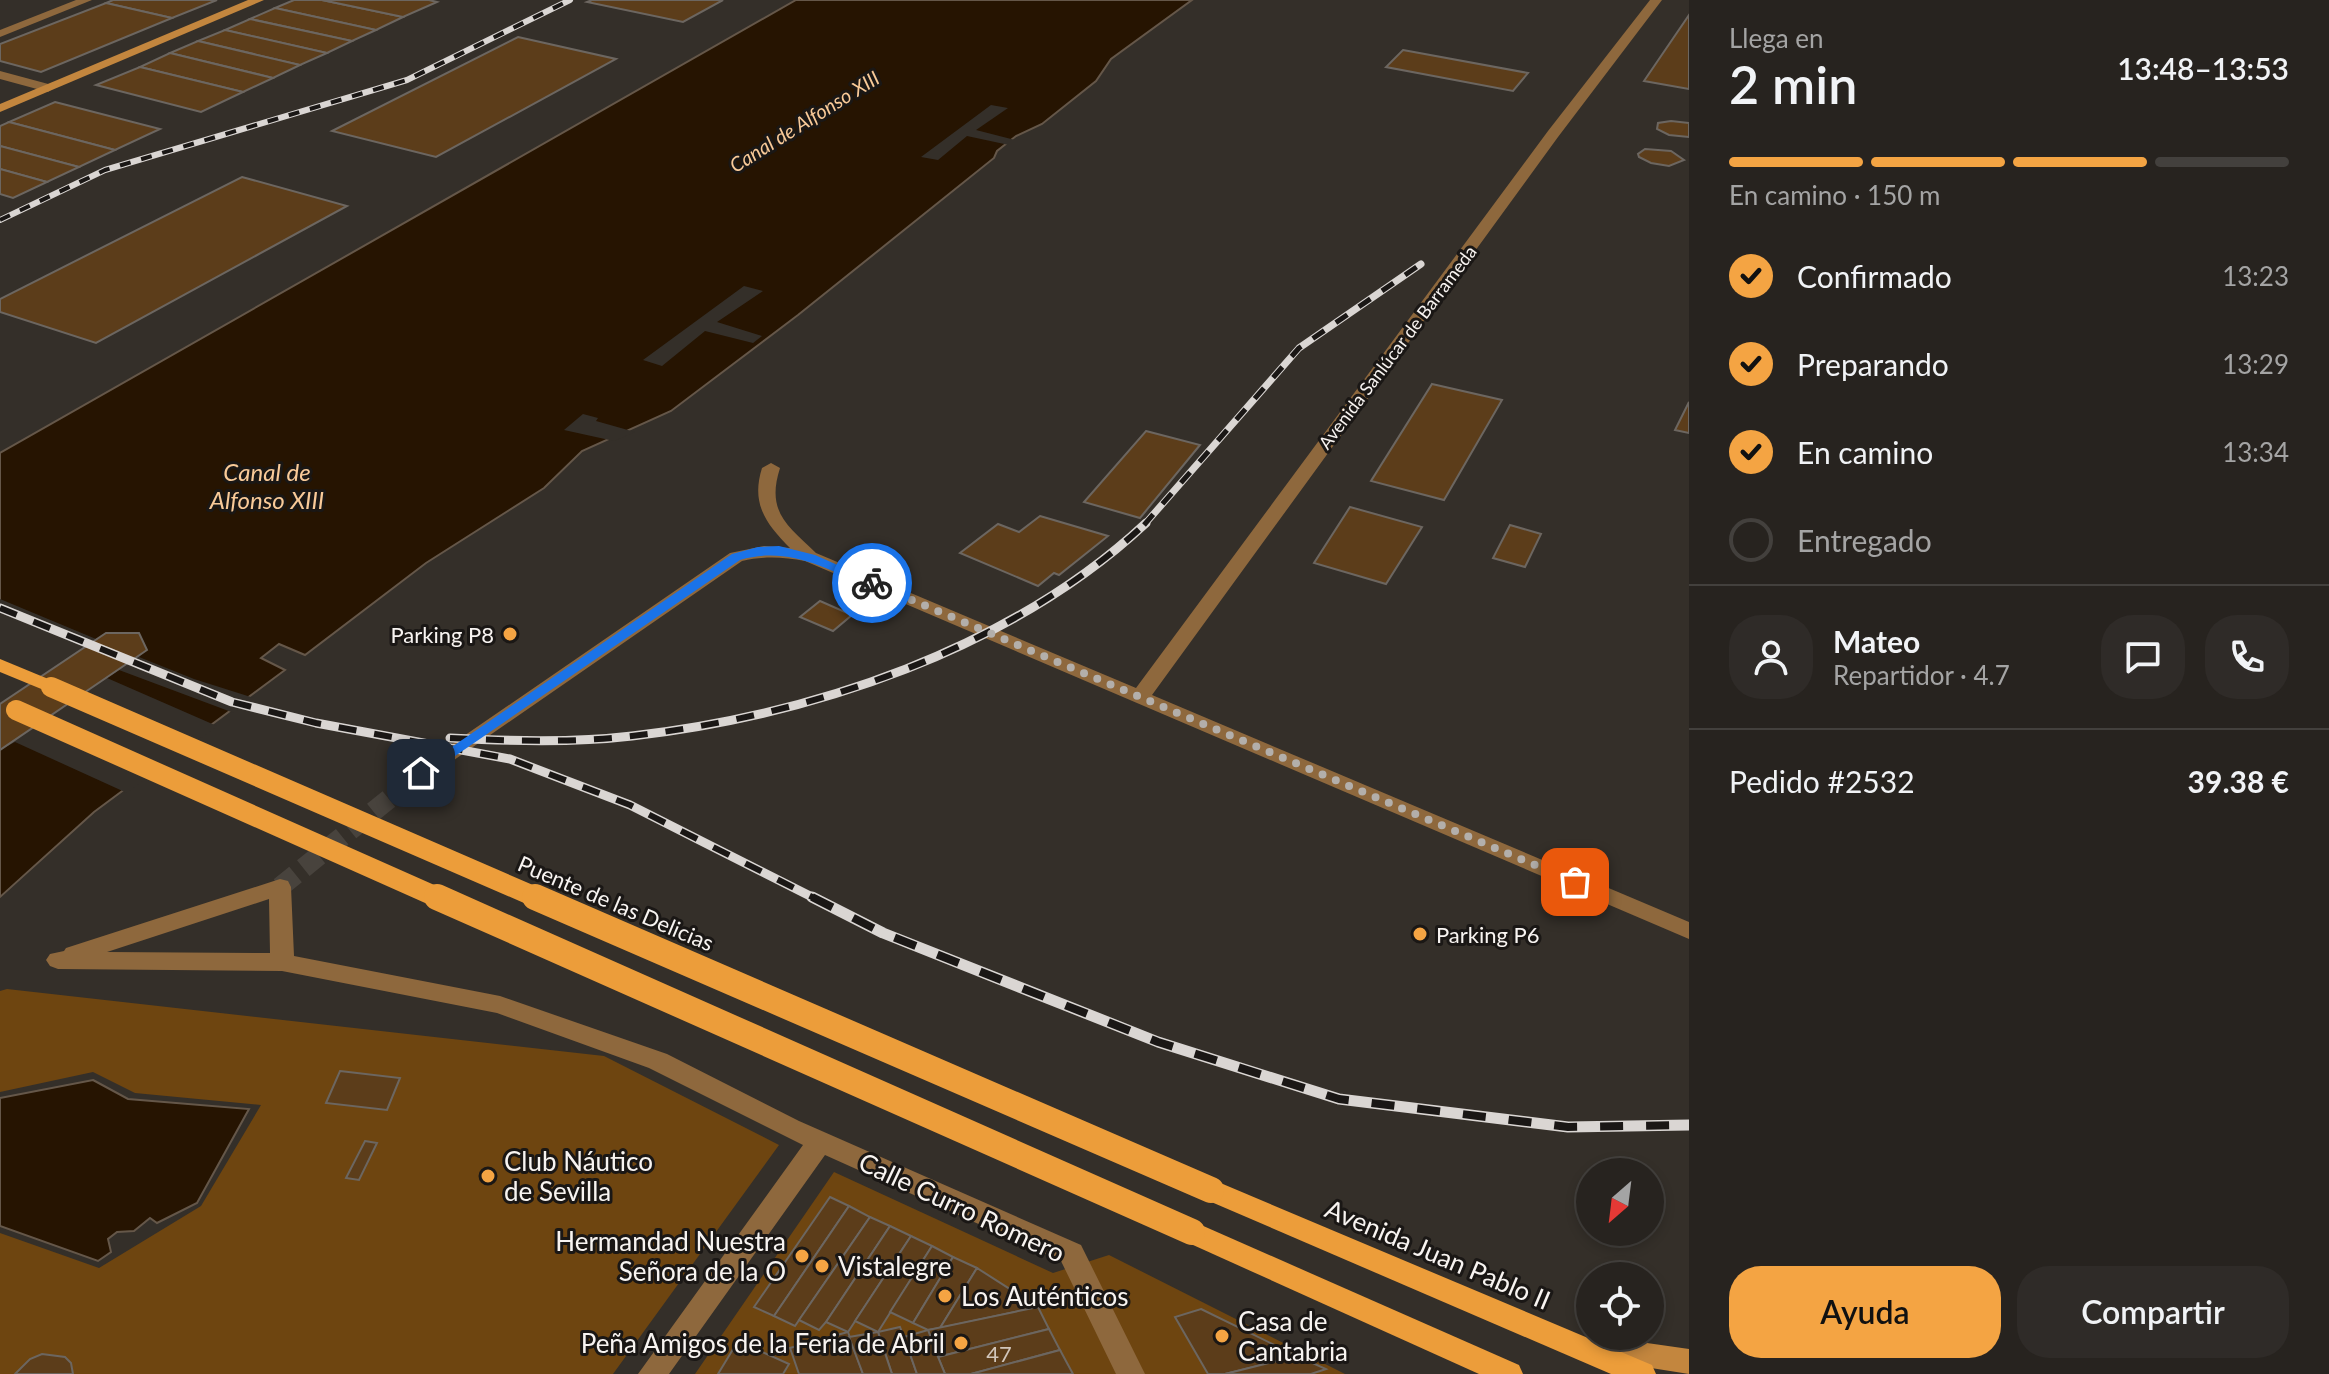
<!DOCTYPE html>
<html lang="es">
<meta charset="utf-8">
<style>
:root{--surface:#27231f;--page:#2f2b28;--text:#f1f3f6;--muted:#a4a4a4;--line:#43403d;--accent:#f4a443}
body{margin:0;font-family:Lato,sans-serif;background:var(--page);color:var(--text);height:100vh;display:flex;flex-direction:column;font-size:30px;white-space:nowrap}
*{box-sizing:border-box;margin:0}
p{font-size:26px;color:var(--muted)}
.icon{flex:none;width:44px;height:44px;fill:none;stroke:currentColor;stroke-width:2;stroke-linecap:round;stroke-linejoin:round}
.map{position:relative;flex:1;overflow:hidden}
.side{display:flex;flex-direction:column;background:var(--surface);width:640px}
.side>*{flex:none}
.needle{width:52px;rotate:208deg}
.fabs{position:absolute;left:1576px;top:1158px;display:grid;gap:16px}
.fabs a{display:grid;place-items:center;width:88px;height:88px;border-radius:50%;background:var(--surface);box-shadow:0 4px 12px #0003,0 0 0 2px var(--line);font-size:40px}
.pin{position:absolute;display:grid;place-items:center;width:68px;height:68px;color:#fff;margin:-34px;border-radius:16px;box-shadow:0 4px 12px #0006}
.courier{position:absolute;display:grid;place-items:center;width:80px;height:80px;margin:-40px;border:6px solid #1a73e8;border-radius:50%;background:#fff;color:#222;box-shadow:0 2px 10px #0007}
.summary em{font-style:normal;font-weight:600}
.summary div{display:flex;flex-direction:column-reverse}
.summary{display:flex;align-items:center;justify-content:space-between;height:136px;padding:0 40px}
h1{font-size:52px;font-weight:600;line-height:60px}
.bar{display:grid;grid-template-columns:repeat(4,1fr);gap:12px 8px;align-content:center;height:96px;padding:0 40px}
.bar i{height:10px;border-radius:6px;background:var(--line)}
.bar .on{background:var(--accent)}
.bar p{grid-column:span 4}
.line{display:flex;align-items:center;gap:20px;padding:0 40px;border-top:2px solid var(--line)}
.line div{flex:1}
.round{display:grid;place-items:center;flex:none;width:84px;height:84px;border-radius:32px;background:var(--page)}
ol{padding:0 40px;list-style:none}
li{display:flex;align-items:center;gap:24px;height:88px}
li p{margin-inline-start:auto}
li .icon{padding:8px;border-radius:50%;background:var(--accent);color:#111;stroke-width:4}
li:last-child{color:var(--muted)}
li i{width:44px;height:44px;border:4px solid var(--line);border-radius:50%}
.cta{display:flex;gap:16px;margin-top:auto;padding:16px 40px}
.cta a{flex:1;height:92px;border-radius:32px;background:var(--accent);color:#111;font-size:32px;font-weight:600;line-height:92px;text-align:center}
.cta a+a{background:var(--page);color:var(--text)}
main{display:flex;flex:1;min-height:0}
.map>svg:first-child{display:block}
.green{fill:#6e4510}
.water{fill:#261401;stroke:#655749;stroke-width:2}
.pier{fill:#342f29}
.building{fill:#5c3d1a;stroke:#6c6660;stroke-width:2}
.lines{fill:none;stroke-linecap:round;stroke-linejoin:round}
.street-tunnel{stroke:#48433d;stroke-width:20;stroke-dasharray:20 10;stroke-linecap:butt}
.street{fill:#8e683d;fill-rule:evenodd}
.secondary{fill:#c3863e;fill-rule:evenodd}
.primary{fill:#ec9d3a;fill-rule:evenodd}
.rail-far3-casing{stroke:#dad6d3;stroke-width:6}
.rail-far2-casing{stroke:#dad6d3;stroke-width:7}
.rail-far1-casing{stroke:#dad6d3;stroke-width:9}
.rail-casing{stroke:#dad6d3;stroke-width:11}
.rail-far3{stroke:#1a1715;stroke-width:4;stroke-dasharray:11;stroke-linecap:butt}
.rail-far2{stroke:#1a1715;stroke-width:5;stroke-dasharray:14;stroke-linecap:butt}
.rail-far1{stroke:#1a1715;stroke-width:6;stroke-dasharray:18;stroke-linecap:butt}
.rail{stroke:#1a1715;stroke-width:8;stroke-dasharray:23;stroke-linecap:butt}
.primary-bridge-far1{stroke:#ec9d3a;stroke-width:20}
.primary-bridge{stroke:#ec9d3a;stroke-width:26}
.route{fill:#1a73e8}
.done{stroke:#b3afab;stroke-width:8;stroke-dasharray:0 14.4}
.poi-dot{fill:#f4a443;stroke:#1a1715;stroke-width:3}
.labels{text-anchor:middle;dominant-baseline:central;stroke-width:6;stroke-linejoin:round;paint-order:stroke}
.far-street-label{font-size:18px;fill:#f8f4f1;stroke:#1a1715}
.far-water-label{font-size:20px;font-style:italic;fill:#f9ca98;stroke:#1a1715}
.poi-label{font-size:22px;fill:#f8f4f1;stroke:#1a1715;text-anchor:end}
.street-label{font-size:22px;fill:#f8f4f1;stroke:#1a1715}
.near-number-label{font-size:22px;fill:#d1c6bb}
.water-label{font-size:24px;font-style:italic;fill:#f9ca98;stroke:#1a1715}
.near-poi-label{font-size:26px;fill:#f8f4f1;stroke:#1a1715;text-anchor:start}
.near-street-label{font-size:26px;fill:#f8f4f1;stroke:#1a1715}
</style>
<main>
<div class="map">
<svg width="1689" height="1374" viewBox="0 0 1689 1374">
<rect width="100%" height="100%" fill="#342f29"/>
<g class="green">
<path d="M 7,989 L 604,1056 L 779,1145 L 613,1374 L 0,1374 L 0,1233 L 99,1268 L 201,1206 L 261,1105 L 135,1093 L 93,1072 L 0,1092 L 0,991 Z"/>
<path d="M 834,1172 L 1053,1273 L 1109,1255 L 1345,1374 L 695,1374 Z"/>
</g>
<g class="water">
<path d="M 796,0 L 1192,0 L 1111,59 L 1096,81 L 1042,124 L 1016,136 L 997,151 L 994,158 L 798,315 L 671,411 L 582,451 L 544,488 L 426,563 L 305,655 L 279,644 L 261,658 L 285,670 L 94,812 L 0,897 L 0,453 Z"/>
<path d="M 93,1080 L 128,1099 L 249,1109 L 197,1203 L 157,1223 L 150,1218 L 134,1231 L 117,1232 L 108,1239 L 111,1252 L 98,1261 L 0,1226 L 0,1098 Z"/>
</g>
<g class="pier">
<path d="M 991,105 L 1008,108 L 976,130 L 1015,140 L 1009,145 L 967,136 L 938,160 L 921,157 Z"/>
<path d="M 744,286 L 763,291 L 717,322 L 762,336 L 753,343 L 705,331 L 662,366 L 643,360 Z"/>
<path d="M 583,414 L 598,418 L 596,421 L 635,432 L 614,441 L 564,430 Z"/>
<path d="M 0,599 L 96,639 L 106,633 L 139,633 L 147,650 L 139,657 L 194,679 L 254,698 L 234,713 L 119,670 L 107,678 L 217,726 L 127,793 L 15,742 L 0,750 Z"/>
</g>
<g class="building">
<path d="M 113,0 L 217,0 L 172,18 L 106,3 Z"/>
<path d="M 294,0 L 322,0 L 403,17 L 376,30 L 275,8 Z"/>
<path d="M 322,0 L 429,0 L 437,2 L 403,17 Z"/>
<path d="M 592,0 L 723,0 L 683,22 L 587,2 Z"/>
<path d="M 106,3 L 172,18 L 41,72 L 0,61 L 0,44 Z"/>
<path d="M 275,8 L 376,30 L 352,41 L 250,19 Z"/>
<path d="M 1689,15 L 1689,89 L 1644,81 Z"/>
<path d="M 250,19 L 352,41 L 327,53 L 225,30 Z"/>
<path d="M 225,30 L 327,53 L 300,65 L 198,41 Z"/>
<path d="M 518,37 L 616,59 L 436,157 L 332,131 Z"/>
<path d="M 198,41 L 300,65 L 273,78 L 170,53 Z"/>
<path d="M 1403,50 L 1528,73 L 1513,91 L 1386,67 Z"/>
<path d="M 170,53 L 273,78 L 243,92 L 140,67 Z"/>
<path d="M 140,67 L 243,92 L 201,112 L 96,85 Z"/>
<path d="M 55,102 L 160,129 L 115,150 L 9,122 Z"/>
<path d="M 1671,121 L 1689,123 L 1689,137 L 1669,135 L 1657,129 L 1658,123 Z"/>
<path d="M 9,122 L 115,150 L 79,167 L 0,146 L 0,126 Z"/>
<path d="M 0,146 L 79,167 L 47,182 L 0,169 Z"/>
<path d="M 1645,149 L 1671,151 L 1684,160 L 1669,166 L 1651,163 L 1639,157 L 1638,154 Z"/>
<path d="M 0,169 L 47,182 L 13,198 L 0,194 Z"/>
<path d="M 242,177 L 347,206 L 96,343 L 0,312 L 0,299 Z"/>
<path d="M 1432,384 L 1502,400 L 1444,500 L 1371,481 Z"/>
<path d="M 1689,402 L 1689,433 L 1675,430 Z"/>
<path d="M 1146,431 L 1200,445 L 1140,518 L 1084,502 Z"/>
<path d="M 1350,507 L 1422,527 L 1386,584 L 1314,563 Z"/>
<path d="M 1040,516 L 1108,536 L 1059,575 L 1054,573 L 1038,586 L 960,553 L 998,524 L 1019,532 Z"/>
<path d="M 1510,525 L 1541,534 L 1525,567 L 1493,558 Z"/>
<path d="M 820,601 L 852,615 L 833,631 L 800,617 Z"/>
<path d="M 106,633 L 139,633 L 147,650 L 0,750 L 0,704 Z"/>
<path d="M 340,1071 L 400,1078 L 387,1110 L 326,1103 Z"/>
<path d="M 365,1141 L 377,1143 L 359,1180 L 346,1178 Z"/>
<path d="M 830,1197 L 849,1206 L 774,1316 L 754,1307 Z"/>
<path d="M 849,1206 L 870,1217 L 795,1326 L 774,1316 Z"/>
<path d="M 870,1217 L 890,1226 L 826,1322 L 819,1330 L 799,1320 Z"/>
<path d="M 890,1226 L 911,1236 L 848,1332 L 826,1322 Z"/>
<path d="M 911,1236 L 932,1246 L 878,1332 L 855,1321 Z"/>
<path d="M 932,1246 L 953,1257 L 913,1323 L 890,1312 Z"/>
<path d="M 953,1257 L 977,1268 L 940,1328 L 928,1330 L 913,1323 Z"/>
<path d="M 977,1268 L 1038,1307 L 940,1328 Z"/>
<path d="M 1038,1307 L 1049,1329 L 938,1357 L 928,1330 Z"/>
<path d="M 1201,1309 L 1297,1356 L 1225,1374 L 1208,1374 L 1175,1317 Z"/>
<path d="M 900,1327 L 904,1337 L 917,1374 L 892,1374 L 878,1332 Z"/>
<path d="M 1049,1329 L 1060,1350 L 971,1374 L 945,1374 L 938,1357 Z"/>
<path d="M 928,1330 L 938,1357 L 945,1374 L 917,1374 L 904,1337 Z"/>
<path d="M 848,1332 L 863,1374 L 799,1374 L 790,1348 Z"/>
<path d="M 878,1332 L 892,1374 L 863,1374 L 849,1337 Z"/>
<path d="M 738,1341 L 789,1364 L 783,1374 L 718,1374 Z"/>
<path d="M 1060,1350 L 1073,1374 L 971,1374 Z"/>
<path d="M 42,1354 L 65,1357 L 71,1363 L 73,1374 L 15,1374 L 30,1359 Z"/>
<path d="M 1297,1356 L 1326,1369 L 1311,1374 L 1225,1374 Z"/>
</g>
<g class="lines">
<path class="street-tunnel" d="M 280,887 L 421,773"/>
<g class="street">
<path d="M 76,0 L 92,0 L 0,37 L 0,30 Z"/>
<path d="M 1650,0 L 1662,0 L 1558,137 L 1152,695 L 1689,922 L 1689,939 L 805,561 C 783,557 764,556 742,561 L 428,778 L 414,778 L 410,773 L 730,553 L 764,546 L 790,548 C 765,523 751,503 762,468 L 771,463 L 780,468 C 766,512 787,525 816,553 L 1136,688 L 1548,131 Z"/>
<path d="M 0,71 L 52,85 L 54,88 L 48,92 L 0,79 Z"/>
<path d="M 280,879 L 288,881 L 291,887 L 294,956 L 500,996 L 667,1054 L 799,1121 L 1081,1245 L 1145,1374 L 1116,1374 L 1061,1261 L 825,1155 L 669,1374 L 638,1374 L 803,1145 L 649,1068 L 497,1013 L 282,971 L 58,969 L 50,966 L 46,960 L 50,954 L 64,951 L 66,948 ZM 269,899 L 270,953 L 107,952 Z"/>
</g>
<g class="secondary">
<path d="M 248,0 L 264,0 L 0,112 L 0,104 Z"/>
<path d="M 1598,1336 L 1689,1349 L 1689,1374 L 1588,1358 L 1584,1349 L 1588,1340 Z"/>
</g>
<g class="primary">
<path d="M 0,659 L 58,683 L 61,687 L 51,693 L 0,672 Z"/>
<path d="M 1211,1179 L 1652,1365 L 1656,1374 L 1611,1374 L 1202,1198 L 1198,1190 L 1202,1182 Z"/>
<path d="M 1192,1221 L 1519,1365 L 1523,1374 L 1479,1374 L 1182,1240 L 1178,1232 L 1182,1224 Z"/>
</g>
<defs>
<path id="rail-far3" d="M 0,220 L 105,170 L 407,80 L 570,0"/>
<path id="rail-far2" d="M 1144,525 L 1299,348 L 1421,264"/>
<g id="rail-far1">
<path d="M 0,608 L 232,702 L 316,723 L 510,759 L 630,805 L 816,899"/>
<path d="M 450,738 C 510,741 572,743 632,736 C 813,715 1011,649 1146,523"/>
</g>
<path id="rail" d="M 812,897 L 883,933 L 1158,1042 L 1339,1099 L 1568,1127 L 1689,1125"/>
</defs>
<use href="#rail-far3" class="rail-far3-casing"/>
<use href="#rail-far2" class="rail-far2-casing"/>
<use href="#rail-far1" class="rail-far1-casing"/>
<use href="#rail" class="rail-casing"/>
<use href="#rail-far3" class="rail-far3"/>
<use href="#rail-far2" class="rail-far2"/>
<use href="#rail-far1" class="rail-far1"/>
<use href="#rail" class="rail"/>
<g class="primary-bridge-far1">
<path d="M 51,687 L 540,899"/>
<path d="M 16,710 L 441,899"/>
</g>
<g class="primary-bridge">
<path d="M 437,897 L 1192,1232"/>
<path d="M 535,897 L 1211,1190"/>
</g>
</g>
<path class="route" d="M 779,546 L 815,555 L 878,583 L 867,586 C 825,568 787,546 740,560 L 426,776 L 416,776 L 414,773 L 732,554 L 758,547 Z"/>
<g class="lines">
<path class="done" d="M 872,583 L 1575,882"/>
</g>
<g class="poi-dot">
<circle cx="510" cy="634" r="8"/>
<circle cx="1420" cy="934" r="8"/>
<circle cx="488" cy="1176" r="8"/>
<circle cx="802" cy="1256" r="8"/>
<circle cx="822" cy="1266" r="8"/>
<circle cx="945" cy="1296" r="8"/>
<circle cx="1222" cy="1336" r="8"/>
<circle cx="961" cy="1343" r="8"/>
</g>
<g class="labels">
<g class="far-street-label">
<text transform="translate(1397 347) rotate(-53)">Avenida Sanlúcar de Barrameda</text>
</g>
<g class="far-water-label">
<text transform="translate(804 121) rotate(-32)">Canal de Alfonso XIII</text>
</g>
<g class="poi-label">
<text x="494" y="634">Parking P8</text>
<text x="1436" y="934" text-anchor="start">Parking P6</text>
</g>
<g class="street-label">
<text transform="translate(616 903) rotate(23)">Puente de las Delicias</text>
</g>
<g class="near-number-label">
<text x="999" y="1353">47</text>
</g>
<g class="water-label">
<text x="267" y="471">Canal de<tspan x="267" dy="28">Alfonso XIII</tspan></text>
</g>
<g class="near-poi-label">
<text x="504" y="1161">Club Náutico<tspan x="504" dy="30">de Sevilla</tspan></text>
<text x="786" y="1241" text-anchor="end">Hermandad Nuestra<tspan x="786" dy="30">Señora de la O</tspan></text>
<text x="838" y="1266">Vistalegre</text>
<text x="961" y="1296">Los Auténticos</text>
<text x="1238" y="1321">Casa de<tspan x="1238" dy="30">Cantabria</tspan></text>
<text x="945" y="1343" text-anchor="end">Peña Amigos de la Feria de Abril</text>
</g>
<g class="near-street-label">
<text transform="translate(962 1207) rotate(25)">Calle Curro Romero</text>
<text transform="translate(1438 1254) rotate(23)">Avenida Juan Pablo II</text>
</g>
</g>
</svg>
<div class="fabs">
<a><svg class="needle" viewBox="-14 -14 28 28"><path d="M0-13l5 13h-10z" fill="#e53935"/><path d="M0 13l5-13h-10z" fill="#a4a4a4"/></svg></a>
<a><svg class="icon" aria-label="locate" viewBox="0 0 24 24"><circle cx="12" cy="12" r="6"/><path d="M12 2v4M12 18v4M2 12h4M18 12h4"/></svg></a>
</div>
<div class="pin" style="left:1575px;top:882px;background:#ea580c"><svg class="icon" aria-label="bag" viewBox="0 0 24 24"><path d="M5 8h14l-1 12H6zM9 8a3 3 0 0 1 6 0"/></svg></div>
<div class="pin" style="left:421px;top:773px;background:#1f2937"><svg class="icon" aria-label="home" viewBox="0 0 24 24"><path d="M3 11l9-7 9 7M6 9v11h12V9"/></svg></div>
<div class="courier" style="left:872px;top:583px"><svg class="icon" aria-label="bike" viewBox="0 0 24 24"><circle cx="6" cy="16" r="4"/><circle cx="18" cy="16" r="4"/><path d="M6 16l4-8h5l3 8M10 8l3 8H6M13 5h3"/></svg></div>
</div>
<section class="side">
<div class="summary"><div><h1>2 min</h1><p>Llega en</p></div><em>13:48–13:53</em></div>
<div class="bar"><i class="on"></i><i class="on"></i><i class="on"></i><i></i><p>En camino · 150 m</p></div>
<ol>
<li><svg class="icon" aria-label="check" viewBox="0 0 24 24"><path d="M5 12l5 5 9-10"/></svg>Confirmado<p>13:23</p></li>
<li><svg class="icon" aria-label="check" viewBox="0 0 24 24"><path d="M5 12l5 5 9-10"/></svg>Preparando<p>13:29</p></li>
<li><svg class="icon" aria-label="check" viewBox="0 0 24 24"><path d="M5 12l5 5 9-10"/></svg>En camino<p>13:34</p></li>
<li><i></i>Entregado</li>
</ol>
<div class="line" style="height:144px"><a class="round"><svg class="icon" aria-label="person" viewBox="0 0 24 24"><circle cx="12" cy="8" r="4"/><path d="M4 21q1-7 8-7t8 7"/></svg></a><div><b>Mateo</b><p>Repartidor · 4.7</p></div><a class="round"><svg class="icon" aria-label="chat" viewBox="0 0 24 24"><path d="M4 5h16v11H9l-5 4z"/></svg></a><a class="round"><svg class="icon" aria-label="phone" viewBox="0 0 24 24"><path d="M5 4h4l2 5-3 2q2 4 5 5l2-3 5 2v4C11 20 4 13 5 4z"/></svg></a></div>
<div class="line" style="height:104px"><div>Pedido #2532</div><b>39.38 €</b></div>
<div class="cta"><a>Ayuda</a><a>Compartir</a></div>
</section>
</main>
